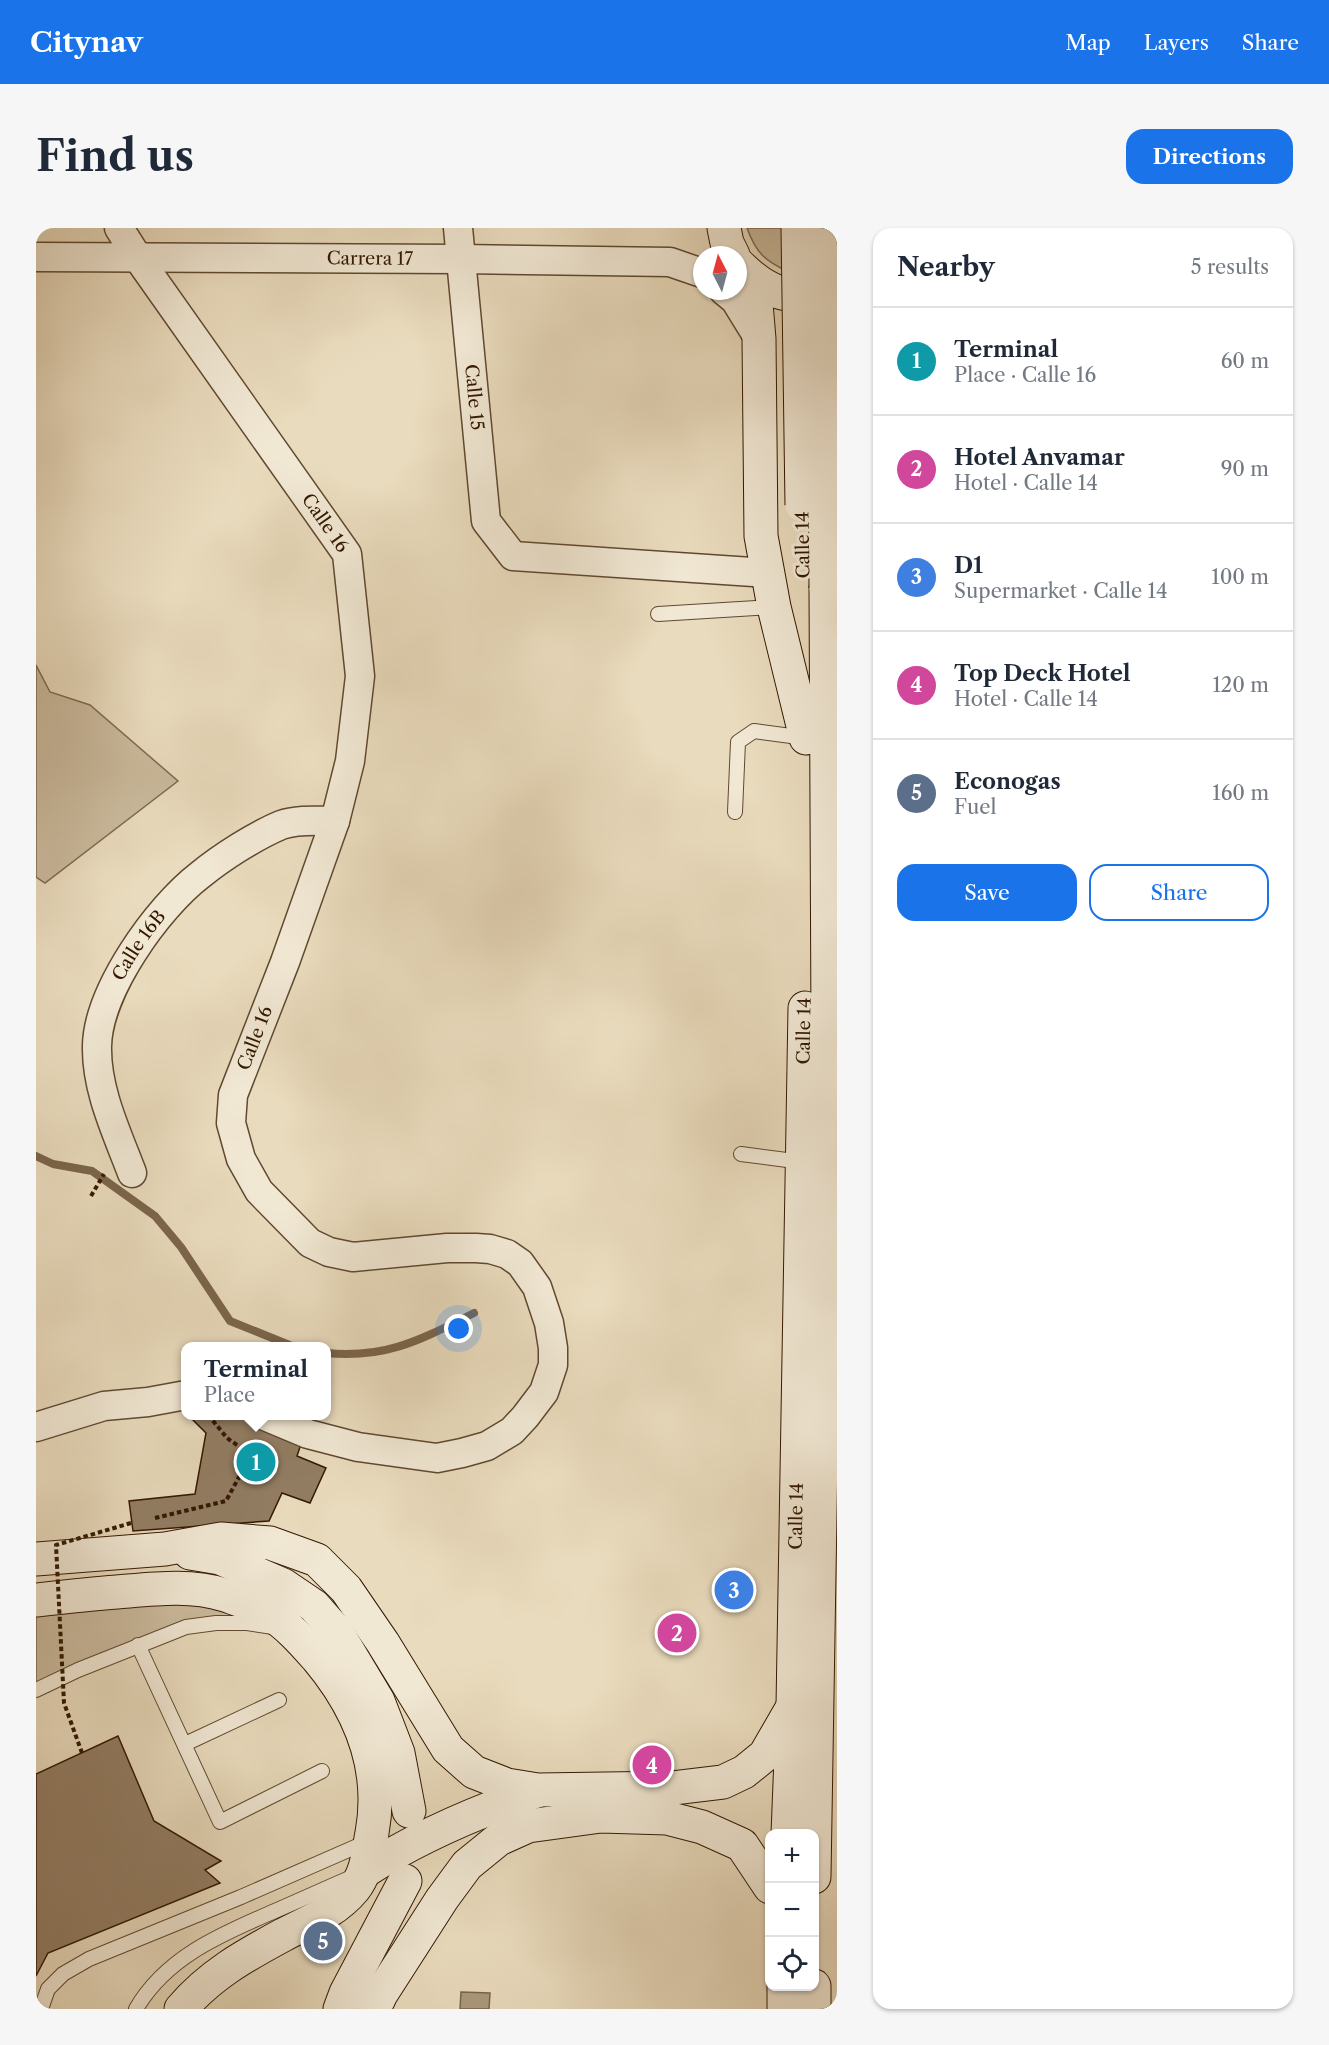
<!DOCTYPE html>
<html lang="en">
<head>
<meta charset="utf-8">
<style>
	:root { --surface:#fff; --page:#f6f6f7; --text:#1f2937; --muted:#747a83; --line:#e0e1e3; --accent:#1a73e8 }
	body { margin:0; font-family:"Libre Caslon Text",serif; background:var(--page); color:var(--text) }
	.controls { position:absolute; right:18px; bottom:18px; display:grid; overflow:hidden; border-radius:12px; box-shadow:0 2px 4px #0004 }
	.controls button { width:54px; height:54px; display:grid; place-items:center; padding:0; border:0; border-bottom:2px solid var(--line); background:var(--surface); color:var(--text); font:30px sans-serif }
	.compass { position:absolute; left:657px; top:18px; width:54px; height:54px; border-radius:50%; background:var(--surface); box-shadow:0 2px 4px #0004; rotate:354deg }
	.you { position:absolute; left:423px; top:1101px; width:21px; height:21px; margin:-15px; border:4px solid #fff; border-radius:50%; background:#1a73e8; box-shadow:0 0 0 9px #1a73e833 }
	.badge { display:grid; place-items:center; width:39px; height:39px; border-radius:50%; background:var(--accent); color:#fff; font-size:20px; font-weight:700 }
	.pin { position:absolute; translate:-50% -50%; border:3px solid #fff; box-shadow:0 2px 6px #0006 }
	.popup { position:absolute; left:145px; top:1114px; width:150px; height:78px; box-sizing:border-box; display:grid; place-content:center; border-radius:12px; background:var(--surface); filter:drop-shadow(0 2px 4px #0005); font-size:20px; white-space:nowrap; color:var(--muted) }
	.popup b { font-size:22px; color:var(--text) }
	.popup::after { content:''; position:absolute; left:50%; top:100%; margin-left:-12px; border:12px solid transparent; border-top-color:var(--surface) }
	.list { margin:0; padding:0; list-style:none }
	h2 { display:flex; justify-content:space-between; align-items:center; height:78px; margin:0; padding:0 24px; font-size:26px }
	h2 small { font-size:20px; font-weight:400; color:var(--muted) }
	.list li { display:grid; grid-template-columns:39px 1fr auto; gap:18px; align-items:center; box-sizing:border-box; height:108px; padding:0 24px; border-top:2px solid var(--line) }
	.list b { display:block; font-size:22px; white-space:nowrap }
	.list p { margin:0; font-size:20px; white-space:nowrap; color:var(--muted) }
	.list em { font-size:20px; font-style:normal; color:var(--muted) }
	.actions { display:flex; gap:12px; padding:18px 24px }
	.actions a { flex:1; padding:14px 0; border:2px solid var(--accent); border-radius:18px; text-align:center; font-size:21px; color:var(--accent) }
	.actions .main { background:var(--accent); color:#fff }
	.icon { flex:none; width:33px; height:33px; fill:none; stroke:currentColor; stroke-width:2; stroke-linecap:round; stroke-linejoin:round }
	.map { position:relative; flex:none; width:801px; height:1781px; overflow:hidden; border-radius:18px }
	header { display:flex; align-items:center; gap:36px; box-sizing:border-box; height:84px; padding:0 30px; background:var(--accent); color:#fff }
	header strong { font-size:28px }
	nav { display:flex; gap:33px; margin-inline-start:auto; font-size:21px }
	.intro { display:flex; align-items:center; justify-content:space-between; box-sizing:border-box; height:144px; padding:0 36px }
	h1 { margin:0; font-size:42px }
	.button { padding:15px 27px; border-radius:18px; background:var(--accent); color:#fff; font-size:21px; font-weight:700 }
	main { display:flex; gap:36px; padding:0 36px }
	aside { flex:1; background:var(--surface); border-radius:18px; box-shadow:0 2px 4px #0004 }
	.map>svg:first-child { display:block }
	.green { fill:#caba9d; stroke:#7e694f; stroke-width:1.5 }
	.water { fill:#ab997d; stroke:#7b654b; stroke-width:1.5 }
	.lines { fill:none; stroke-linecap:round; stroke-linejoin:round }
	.stream { stroke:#7b654b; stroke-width:8 }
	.building { fill:#927d63; stroke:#331801; stroke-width:1.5 }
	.lane-casing { stroke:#604930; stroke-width:16 }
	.street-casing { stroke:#604930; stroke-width:31 }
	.secondary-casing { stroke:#331801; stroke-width:35 }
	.path { stroke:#331801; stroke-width:4; stroke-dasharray:4.5 3; stroke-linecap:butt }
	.lane { stroke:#f1e8d4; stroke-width:14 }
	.street { stroke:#f1e8d4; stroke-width:28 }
	.secondary { stroke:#f1e8d4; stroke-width:33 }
	.secondary-bridge-casing { stroke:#331801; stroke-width:35; stroke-linecap:butt }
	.path-bridge { stroke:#331801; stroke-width:4; stroke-dasharray:4.5 3; stroke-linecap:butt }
	.secondary-bridge { stroke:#f1e8d4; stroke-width:33 }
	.labels { text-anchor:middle; stroke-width:6; stroke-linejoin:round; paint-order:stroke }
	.street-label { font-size:18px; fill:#331801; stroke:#f1e8d4 }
</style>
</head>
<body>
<header>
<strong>Citynav</strong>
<nav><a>Map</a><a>Layers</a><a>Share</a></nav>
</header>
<div class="intro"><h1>Find us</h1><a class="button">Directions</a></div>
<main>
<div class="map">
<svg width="801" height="1781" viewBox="0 0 801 1781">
	<rect width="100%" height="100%" fill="#e9dbbd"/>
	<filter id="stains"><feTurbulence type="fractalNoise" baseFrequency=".00333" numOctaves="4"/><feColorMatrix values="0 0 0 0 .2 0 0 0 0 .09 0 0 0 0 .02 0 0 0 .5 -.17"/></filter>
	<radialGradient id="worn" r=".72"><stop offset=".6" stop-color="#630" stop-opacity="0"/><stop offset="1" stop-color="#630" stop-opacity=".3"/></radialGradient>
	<path class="green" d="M711 0H801L753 44C729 33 720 25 711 0Z
		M0 437 14 464 54 477 142 553 9 655 0 649Z
		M130 1359 235 1398 150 1399 0 1462V1372Z"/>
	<path class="water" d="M425 1764 454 1765 453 1781H424Z"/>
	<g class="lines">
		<path class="stream" d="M0 928 17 936 56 943 119 988 145 1019 194 1093 256 1118
			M290 1125C351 1131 386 1111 438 1085"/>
	</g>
	<path class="building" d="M153 1188H214L266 1213 261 1228 290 1240 274 1275 246 1265 233 1293 97 1303 93 1273 159 1266 170 1205Z
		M82 1508 118 1593 185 1633 169 1642 184 1655 12 1725 0 1748V1546Z"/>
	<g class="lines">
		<g class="lane-casing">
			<path id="lane" d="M622 386 738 379
				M699 584 702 514 718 503 770 510
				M705 926 766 934
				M102 1417 184 1594 286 1543
				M0 1462 42 1442 150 1399 180 1395H211L237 1399
				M149 1516 243 1472
				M5 1781 12 1761 27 1746 53 1731 205 1669 333 1613
				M100 1781C129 1731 181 1708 232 1686 260 1674 288 1661 316 1649"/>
		</g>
		<g class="street-casing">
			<g id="street">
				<path id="s1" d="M83 0 102 30 311 326 324 448 314 533 299 593 249 734 197 867 195 895 205 931 223 963 274 1015 293 1024 317 1029 411 1020H440L454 1021 471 1026 484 1035 501 1059 513 1095 517 1120V1137L508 1164 489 1189 476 1203 451 1218 426 1225 401 1230 322 1219 272 1206 229 1188"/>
				<path id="s2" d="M422 0 450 293 477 328 731 345"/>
				<path id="s3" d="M0 29 424 31 634 34 666 45"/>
				<path d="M688 63 699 72 723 111"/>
				<path id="s4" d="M96 945C81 905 60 862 61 818 62 763 121 680 164 647 186 629 219 608 245 597 262 591 282 593 299 593"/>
				<path d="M0 1199 68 1178 112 1174 150 1167"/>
			</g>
		</g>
		<g class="secondary-casing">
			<g id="secondary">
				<path d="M688 0 691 15 697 27"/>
				<path d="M702 36C730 64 751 73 791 64"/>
				<path d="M718 52 723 111 725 308 738 379 770 510"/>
				<path d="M154 1325 184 1330 247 1357 278 1378 300 1403 342 1473 362 1525 373 1583"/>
				<path d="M0 1331 129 1321 185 1311 234 1315 281 1332 310 1361 347 1415 412 1521 438 1544 471 1557 502 1562 637 1560 687 1554 708 1544 729 1527 755 1482"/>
				<path d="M0 1372C27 1369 54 1366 81 1364 117 1361 154 1356 189 1367 203 1372 219 1377 231 1384 251 1396 266 1413 281 1430 323 1480 348 1539 336 1605 332 1625 331 1645 318 1661 299 1684 272 1694 247 1707 208 1728 174 1747 145 1781"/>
				<path id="s5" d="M752 1606 757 1478 769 780"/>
				<path d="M329 1643C383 1608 440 1584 501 1563"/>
				<path d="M778 1649 792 800 790 360"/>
				<path d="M304 1781 310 1765 369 1653"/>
				<path d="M338 1781 345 1766 406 1671 431 1637 463 1611 492 1598 565 1588 631 1590 666 1599 706 1617 734 1659"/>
				<path d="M748 1781V1758"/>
				<path d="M778 1781V1758"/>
			</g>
		</g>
		<path class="path" d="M55 968 68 946
			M119 1290 190 1273 215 1227 191 1210 173 1188"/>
		<use href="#lane" class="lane"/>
		<use href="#street" class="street"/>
		<use href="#secondary" class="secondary"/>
		<g class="secondary-bridge-casing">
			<path id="secondary-bridge" d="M762 0 766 277
				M788 0 790 360"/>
		</g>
		<path class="path-bridge" d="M46 1525 28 1475 20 1317 95 1295"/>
		<use href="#secondary-bridge" class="secondary-bridge"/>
	</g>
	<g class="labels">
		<g class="street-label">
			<text dy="6" stroke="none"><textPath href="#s3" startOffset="334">Carrera 17</textPath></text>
			<text dy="6" stroke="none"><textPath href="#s2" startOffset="170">Calle 15</textPath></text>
			<text dy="6" stroke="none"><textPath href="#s1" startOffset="360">Calle 16</textPath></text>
			<text transform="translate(767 317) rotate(-91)" y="6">Calle 14</text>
			<text dy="6" stroke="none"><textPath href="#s4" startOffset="243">Calle 16B</textPath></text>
			<text transform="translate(768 803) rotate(-89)" y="6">Calle 14</text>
			<text transform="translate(219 810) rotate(-69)" y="6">Calle 16</text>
			<text dy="6" stroke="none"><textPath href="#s5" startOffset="318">Calle 14</textPath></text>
		</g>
	</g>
	<rect width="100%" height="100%" filter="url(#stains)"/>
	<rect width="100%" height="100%" fill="url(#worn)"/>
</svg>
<div class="controls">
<button>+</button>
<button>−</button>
<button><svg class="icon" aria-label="locate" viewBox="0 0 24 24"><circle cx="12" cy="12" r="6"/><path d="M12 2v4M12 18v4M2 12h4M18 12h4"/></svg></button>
</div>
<svg class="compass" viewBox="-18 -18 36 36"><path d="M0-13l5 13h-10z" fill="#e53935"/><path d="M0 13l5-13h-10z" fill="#747a83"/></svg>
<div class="you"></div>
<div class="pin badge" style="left:220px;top:1234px;background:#0f9aa8">1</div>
<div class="popup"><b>Terminal</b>Place</div>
<div class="pin badge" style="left:641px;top:1405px;background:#d1479c">2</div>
<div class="pin badge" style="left:698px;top:1362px;background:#3f7fe0">3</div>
<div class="pin badge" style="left:616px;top:1537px;background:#d1479c">4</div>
<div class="pin badge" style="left:287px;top:1713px;background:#5c6f8a">5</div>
</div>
<aside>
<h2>Nearby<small>5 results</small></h2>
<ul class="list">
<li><span class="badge" style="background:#0f9aa8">1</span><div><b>Terminal</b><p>Place · Calle 16</p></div><em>60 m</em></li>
<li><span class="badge" style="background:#d1479c">2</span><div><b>Hotel Anvamar</b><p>Hotel · Calle 14</p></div><em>90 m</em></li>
<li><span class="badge" style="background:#3f7fe0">3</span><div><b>D1</b><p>Supermarket · Calle 14</p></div><em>100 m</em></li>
<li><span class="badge" style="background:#d1479c">4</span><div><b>Top Deck Hotel</b><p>Hotel · Calle 14</p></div><em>120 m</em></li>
<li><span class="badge" style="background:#5c6f8a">5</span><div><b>Econogas</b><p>Fuel</p></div><em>160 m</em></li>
</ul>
<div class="actions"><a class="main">Save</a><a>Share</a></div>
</aside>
</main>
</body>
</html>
